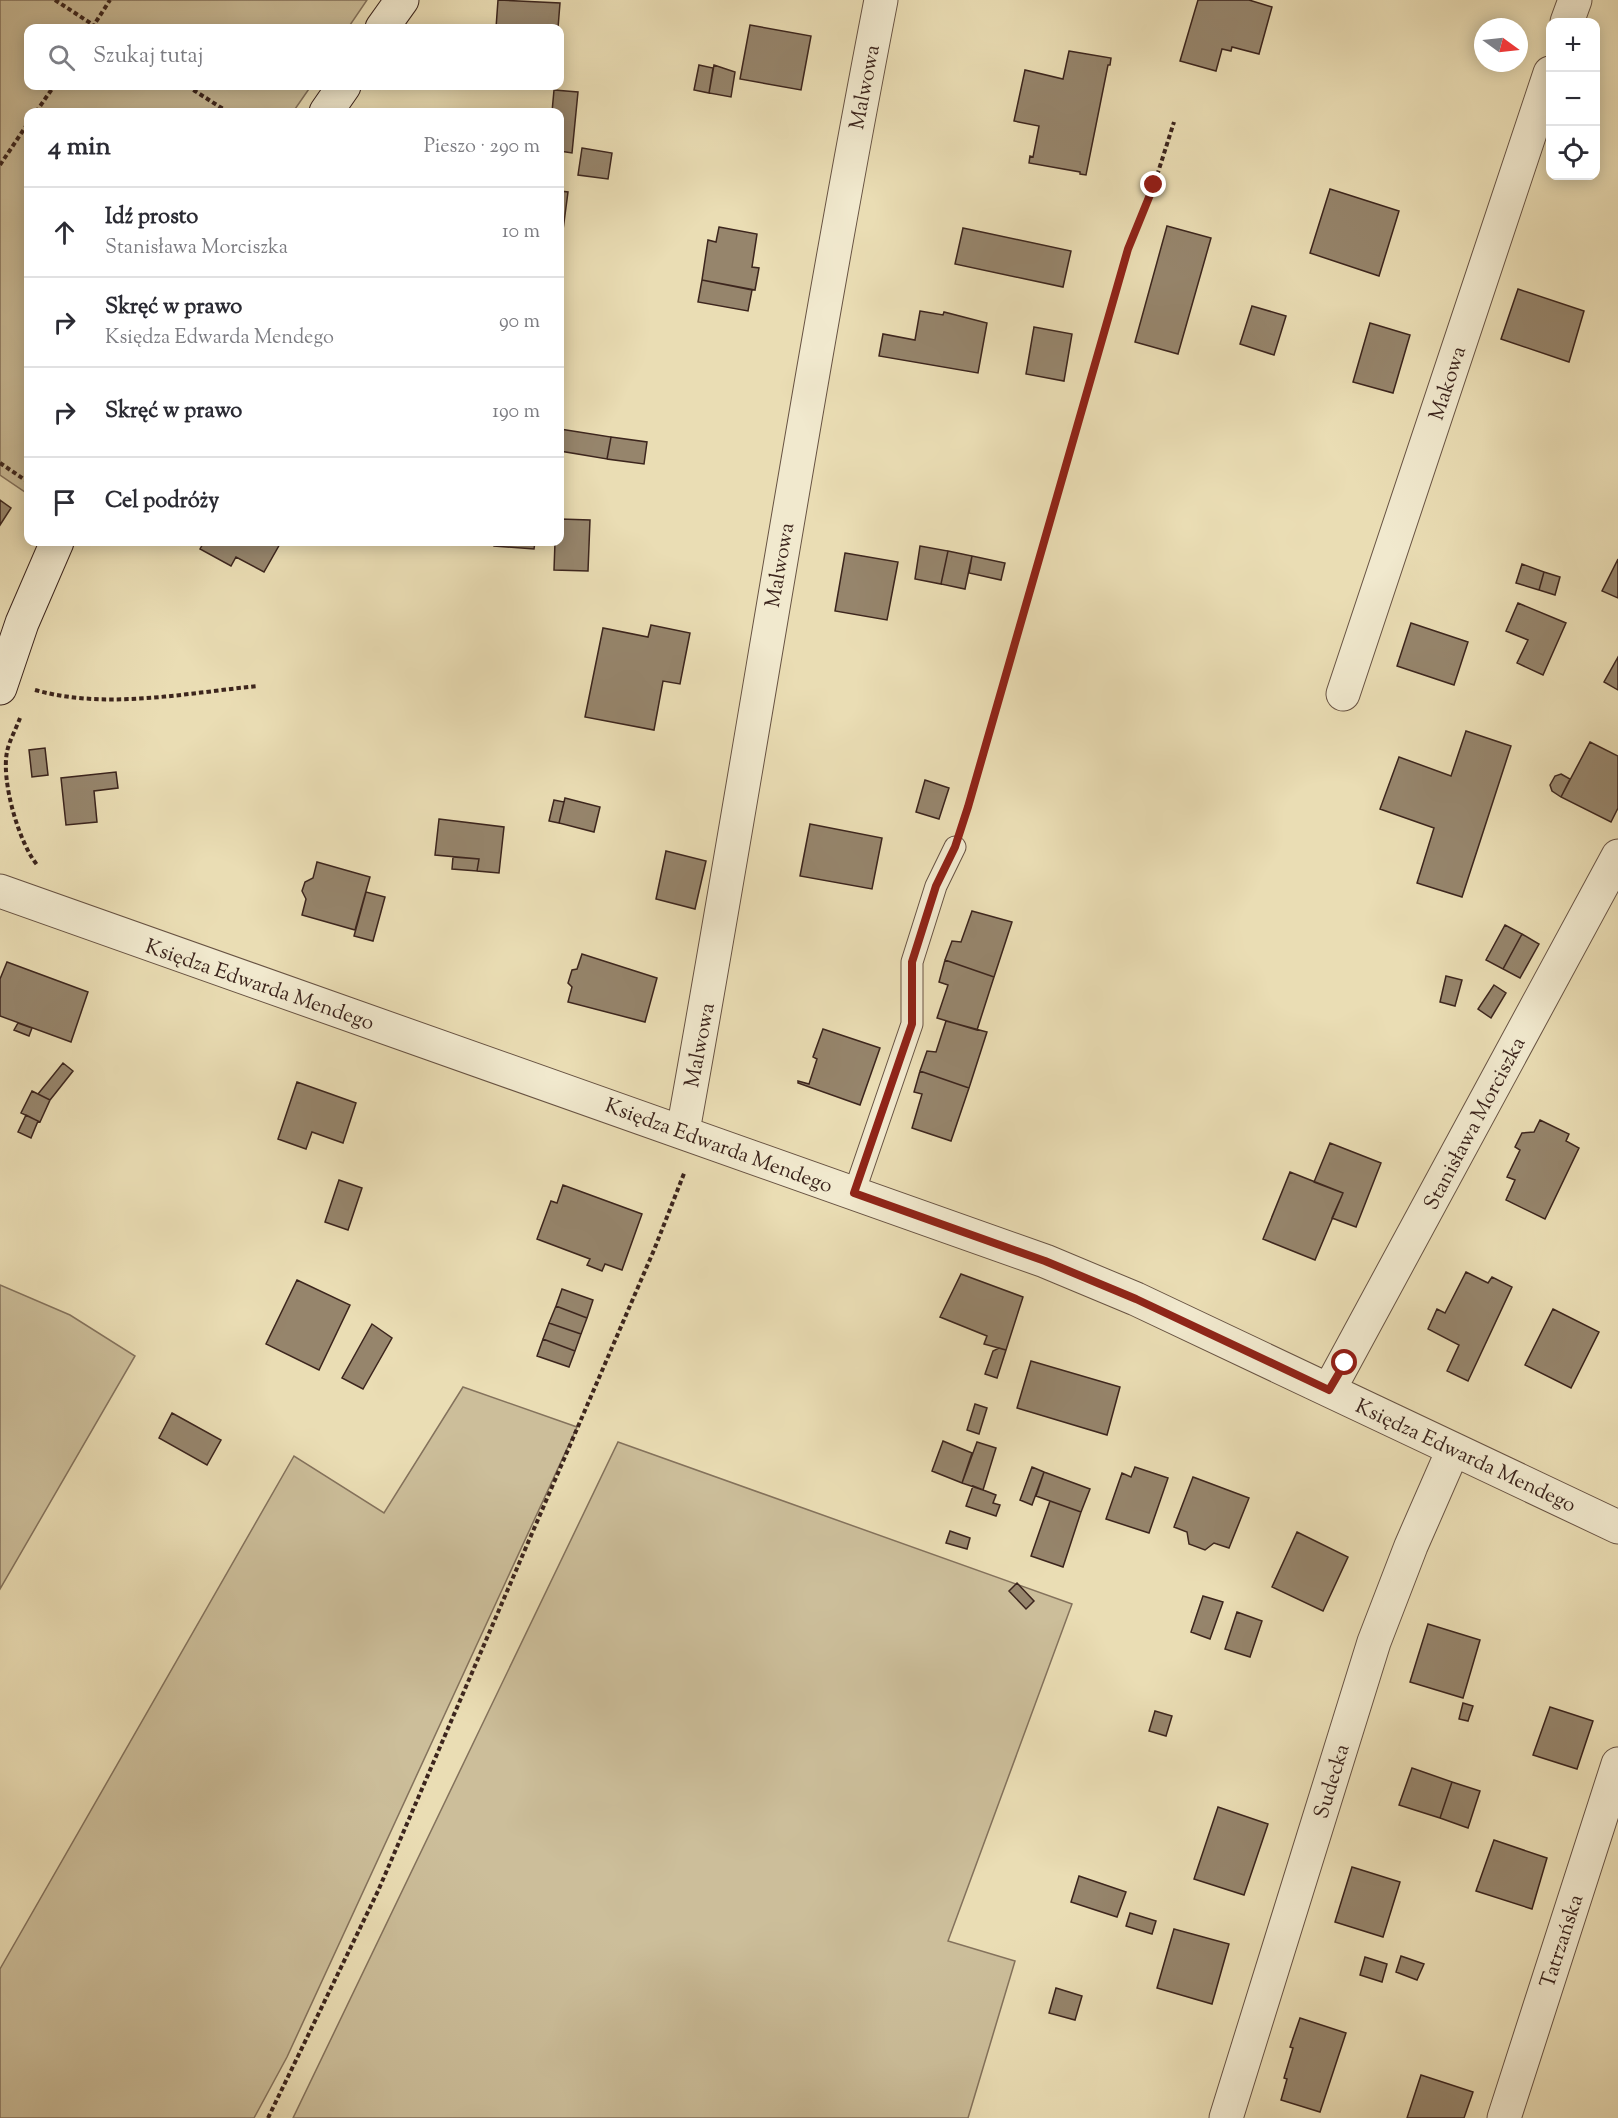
<!DOCTYPE html>
<html lang="pl">
<head>
<meta charset="utf-8">
<style>
	:root { --surface:#fff; --page:#f7f7f7; --text:#2b2b33; --muted:#7c7c81; --line:#e1e1e2 }
	body { margin:0; font-family:"Sorts Mill Goudy",serif; background:var(--page); color:var(--text) }
	.controls { position:absolute; right:18px; top:18px; display:grid; overflow:hidden; border-radius:12px; box-shadow:0 3px 15px #0003 }
	.controls button { width:54px; height:54px; display:grid; place-items:center; padding:0; border:0; border-bottom:2px solid var(--line); background:var(--surface); color:var(--text); font:30px sans-serif }
	.compass { position:absolute; left:1474px; top:18px; width:54px; height:54px; border-radius:50%; background:var(--surface); box-shadow:0 3px 15px #0003; rotate:105deg }
	.stop { position:absolute; width:18px; height:18px; margin:-14px; border:4px solid #8f2418; border-radius:50%; background:#fff }
	.stop.end { background:#8f2418; border-color:#fff; box-shadow:0 2px 6px #0008 }
	.list { margin:0; padding:0; list-style:none }
	h2 { display:flex; justify-content:space-between; align-items:center; height:78px; margin:0; padding:0 24px; font-size:26px }
	h2 small { font-size:20px; font-weight:400; color:var(--muted) }
	.list li { display:grid; grid-template-columns:39px 1fr auto; gap:18px; align-items:center; box-sizing:border-box; height:90px; padding:0 24px; border-top:2px solid var(--line) }
	.list b { display:block; font-size:22px; white-space:nowrap }
	.list p { margin:0; font-size:20px; white-space:nowrap; color:var(--muted) }
	.list em { font-size:20px; font-style:normal; color:var(--muted) }
	.icon { flex:none; width:33px; height:33px; fill:none; stroke:currentColor; stroke-width:2; stroke-linecap:round; stroke-linejoin:round }
	.map { position:relative; flex:none; width:1618px; height:2118px; overflow:hidden }
	.search { position:absolute; background:var(--surface); box-shadow:0 3px 15px #0003; left:24px; top:24px; width:540px; height:66px; display:flex; align-items:center; gap:15px; box-sizing:border-box; padding:0 21px; border-radius:12px; color:var(--muted); font-size:22px }
	.panel { position:absolute; background:var(--surface); box-shadow:0 3px 15px #0003; left:24px; top:108px; width:540px; height:438px; border-radius:12px }
	.map>svg:first-child { display:block }
	.green { fill:#ccbe9a; stroke:#84725c; stroke-width:1.5 }
	.building { fill:#96856c; stroke:#3c251d; stroke-width:1.5 }
	.lines { fill:none; stroke-linecap:round; stroke-linejoin:round }
	.lane-casing { stroke:#685343; stroke-width:23 }
	.street-casing { stroke:#685343; stroke-width:35 }
	.secondary-casing { stroke:#3c251d; stroke-width:35 }
	.path { stroke:#3c251d; stroke-width:4; stroke-dasharray:4.5 3; stroke-linecap:butt }
	.lane { stroke:#f1e9ce; stroke-width:21 }
	.street { stroke:#f1e9ce; stroke-width:33 }
	.secondary { stroke:#f1e9ce; stroke-width:33 }
	.route { stroke:#8f2418; stroke-width:8 }
	.labels { text-anchor:middle; stroke-width:4.5; stroke-linejoin:round; paint-order:stroke }
	.street-label { font-size:21px; fill:#3c251d; stroke:#f1e9ce }
</style>
</head>
<body>
<div class="map">
<svg width="1618" height="2118" viewBox="0 0 1618 2118">
	<rect width="100%" height="100%" fill="#eaddb4"/>
	<filter id="stains"><feTurbulence type="fractalNoise" baseFrequency=".00333" numOctaves="4"/><feColorMatrix values="0 0 0 0 .2 0 0 0 0 .09 0 0 0 0 .02 0 0 0 .5 -.17"/></filter>
	<radialGradient id="worn" r=".72"><stop offset=".6" stop-color="#630" stop-opacity="0"/><stop offset="1" stop-color="#630" stop-opacity=".3"/></radialGradient>
	<path class="green" d="M0 0H367L348 28H28V86H311L293 112H28V494L0 475Z
		M0 1285 70 1315 135 1356 0 1589Z
		M463 1387 577 1427 287 2057 254 2118H0V1969L294 1456 384 1513Z
		M618 1442 1072 1604 948 1941 1015 1961 968 2118H293Z"/>
	<path class="building" d="M498 0 560 3 558 28H496Z
		M1198 0H1249L1272 7 1259 54 1232 47 1231 51 1222 49 1216 71 1180 61Z
		M750 25 811 36 801 90 740 79Z
		M1069 51 1111 58 1110 65H1108L1086 175 1080 174V172L1029 163 1030 156 1033 157 1039 126 1014 121 1025 70 1063 79Z
		M699 65 713 68 709 93 694 90Z
		M714 65 735 72 731 97 709 93Z
		M554 90 578 92 572 153 560 151V112H552Z
		M582 148 612 153 608 179 578 175Z
		M1330 189 1399 211 1379 276 1310 253Z
		M560 191 568 192 560 253Z
		M1167 226 1211 238 1178 354 1135 342Z
		M719 227 757 234 752 267 759 268 755 290 702 280 708 240 716 242Z
		M963 228 1071 251 1063 287 955 264Z
		M702 280 752 290 748 311 698 302Z
		M1518 289 1584 311 1569 362 1501 339Z
		M1252 306 1286 316 1274 355 1240 344Z
		M920 311 943 315 944 312 987 323 978 373 879 356 883 334 915 340Z
		M1370 323 1410 335 1393 393 1353 382Z
		M1034 327 1072 334 1064 381 1026 374Z
		M560 429 611 437 607 459 560 451Z
		M611 437 647 442 644 464 607 459Z
		M0 500 11 508 0 525Z
		M560 519 590 520 588 571 554 570 555 542H560Z
		M204 542H281L264 572 236 557 231 566 200 549Z
		M494 542H535L534 549 494 546Z
		M920 546 948 551 941 584 915 579Z
		M948 551 972 556 965 589 941 584Z
		M845 553 898 562 887 620 835 611Z
		M972 556 1005 563 1001 580 969 573Z
		M1618 559V598L1602 591Z
		M1522 564 1544 572 1539 590 1516 583Z
		M1544 572 1560 577 1555 595 1539 590Z
		M1518 603 1566 623 1543 675 1517 663 1528 640 1506 631Z
		M1411 623 1468 642 1454 685 1397 666Z
		M651 625 690 633 680 684 663 681 654 730 585 717 603 628 648 637Z
		M1618 657V690L1604 682Z
		M1466 731 1511 746 1462 897 1417 883 1434 828 1380 809 1399 757 1451 776Z
		M1590 742 1618 756V808L1611 822 1561 797Z
		M45 748 48 775 32 777 29 750Z
		M116 772 118 788 94 791 97 822 66 825 61 778Z
		M1561 774 1570 779 1561 797 1552 791 1550 785 1555 776Z
		M925 780 949 788 939 819 916 812Z
		M565 798 600 807 594 832 559 823Z
		M554 800 564 802 559 823 549 821Z
		M439 819 504 827 499 873 477 871 479 859 435 855Z
		M810 824 882 838 872 889 800 876Z
		M666 851 706 861 695 909 656 899Z
		M453 857 479 859 477 871 452 869Z
		M317 862 370 877 355 930 302 915 306 899 302 891 305 882 313 878Z
		M366 892 385 897 373 941 354 936Z
		M972 911 1012 922 994 977 945 960 952 941 961 942Z
		M1505 925 1522 934 1503 969 1486 960Z
		M1522 934 1539 944 1520 978 1503 969Z
		M582 954 657 978 645 1022 568 1002 572 987 568 983 572 970 577 969Z
		M945 960 994 977 977 1030 937 1018 948 985 939 982Z
		M7 962 88 992 71 1042 0 1016V979Z
		M1446 976 1462 980 1455 1006 1440 1002Z
		M1494 985 1506 993 1491 1018 1478 1009Z
		M946 1021 987 1032 969 1088 920 1071 927 1051 936 1052Z
		M18 1023 32 1028 29 1036 14 1030Z
		M823 1029 880 1048 860 1105 798 1083V1081L809 1084 817 1059 813 1057Z
		M63 1063 73 1071 50 1100 38 1094Z
		M920 1071 969 1088 951 1141 912 1128 922 1094 914 1092Z
		M297 1082 356 1103 343 1143 312 1132 306 1149 278 1139Z
		M32 1091 50 1100 40 1122 21 1113Z
		M26 1115 38 1121 31 1138 18 1132Z
		M1540 1120 1569 1134 1566 1141 1579 1148 1545 1219 1506 1200 1515 1180 1507 1177 1520 1150 1515 1147 1522 1133 1534 1132Z
		M1330 1143 1381 1163 1356 1227 1332 1218 1343 1193 1314 1182Z
		M1290 1172 1343 1193 1315 1260 1263 1239Z
		M339 1180 362 1188 348 1230 325 1222Z
		M563 1185 642 1214 622 1270 605 1264 602 1271 587 1265 590 1259 537 1239 551 1201 557 1203Z
		M1466 1272 1488 1283 1492 1277 1512 1287 1468 1381 1447 1371 1459 1345 1428 1329 1437 1309 1445 1313Z
		M961 1274 1023 1297 1006 1350 984 1344 987 1336 940 1317Z
		M297 1280 350 1305 319 1370 266 1344Z
		M562 1289 593 1300 587 1318 556 1306Z
		M556 1306 587 1318 581 1334 549 1323Z
		M1553 1309 1599 1332 1571 1388 1525 1365Z
		M549 1323 581 1334 575 1351 543 1339Z
		M372 1324 392 1338 363 1389 342 1378Z
		M543 1339 575 1351 569 1367 537 1356Z
		M999 1348 1006 1350 997 1378 985 1374 993 1351Z
		M1031 1361 1120 1387 1107 1435 1017 1408Z
		M975 1404 987 1408 979 1434 967 1430Z
		M172 1413 221 1440 207 1465 159 1438Z
		M943 1441 972 1453 962 1483 932 1471Z
		M977 1442 996 1448 983 1490 962 1483Z
		M1032 1467 1044 1472 1032 1505 1020 1500Z
		M1135 1467 1168 1478 1149 1533 1106 1519 1122 1473 1131 1477Z
		M1044 1472 1090 1489 1081 1512 1036 1496Z
		M1193 1477 1249 1498 1229 1548 1214 1543 1205 1550 1189 1544 1187 1532 1174 1527Z
		M973 1486 996 1495 993 1503 1000 1505 996 1516 966 1506Z
		M1050 1501 1081 1512 1063 1567 1031 1556Z
		M950 1531 970 1538 967 1549 946 1543Z
		M1297 1532 1348 1557 1323 1611 1272 1587Z
		M1017 1583 1034 1601 1026 1609 1009 1591Z
		M1203 1596 1223 1602 1210 1639 1191 1632Z
		M1237 1612 1262 1621 1250 1657 1225 1649Z
		M1428 1624 1480 1640 1463 1698 1410 1682Z
		M1463 1703 1473 1706 1468 1721 1459 1719Z
		M1550 1707 1593 1721 1577 1769 1533 1755Z
		M1155 1711 1172 1716 1166 1736 1149 1731Z
		M1412 1768 1452 1782 1440 1818 1399 1805Z
		M1452 1782 1480 1791 1468 1828 1440 1818Z
		M1218 1807 1268 1824 1244 1895 1194 1879Z
		M1494 1840 1547 1858 1532 1909 1476 1891Z
		M1352 1867 1400 1882 1383 1937 1335 1922Z
		M1079 1876 1126 1892 1117 1917 1071 1902Z
		M1130 1913 1156 1921 1152 1934 1126 1926Z
		M1174 1929 1229 1944 1212 2004 1157 1988Z
		M1401 1956 1424 1964 1417 1980 1396 1972Z
		M1365 1957 1387 1964 1382 1982 1360 1975Z
		M1056 1988 1082 1996 1075 2020 1049 2013Z
		M1300 2018 1346 2033 1320 2112 1281 2100 1287 2079 1284 2078 1293 2048 1290 2047Z
		M1421 2075 1473 2092 1464 2118H1407Z"/>
	<g class="lines">
		<g class="lane-casing">
			<path id="lane" d="M854 1193 912 1024V962L936 886 955 847"/>
		</g>
		<g class="street-casing">
			<path id="street" d="M1567 22 1575 0
				M1343 694 1550 73
				M0 891 1045 1261 1136 1299 1618 1527
				M683 1131C751 755 808 376 881 0
				M1329 1390 1618 856
				M1226 2118 1374 1642 1411 1546 1453 1450
				M1504 2118 1618 1764"/>
		</g>
		<g class="secondary-casing">
			<path id="secondary" d="M382 28 402 0
				M326 112 344 86
				M0 688 22 623 57 542"/>
		</g>
		<path class="path" d="M55 0 98 28
			M92 28 110 0
			M187 86 228 112
			M36 112 54 86
			M0 165 28 123
			M0 463 28 482
			M35 690C106 710 186 693 258 686
			M20 718C16 729 9 741 7 752 1 781 19 844 38 866
			M963 821 1128 249 1154 185 1174 122
			M268 2118 378 1891 654 1250 685 1171"/>
		<use href="#lane" class="lane"/>
		<use href="#street" class="street"/>
		<use href="#secondary" class="secondary"/>
	</g>
	<g class="lines">
		<path class="route" d="M1154 185 1128 249 968 807 955 847 936 886 912 962V1024L854 1193 1045 1261 1136 1299 1329 1390 1345 1363"/>
	</g>
	<g class="labels">
		<g class="street-label">
			<text transform="translate(864 87) rotate(-79)" y="7">Malwowa</text>
			<text transform="translate(1447 383) rotate(-72)" y="7">Makowa</text>
			<text transform="translate(779 565) rotate(-80)" y="7">Malwowa</text>
			<text transform="translate(260 984) rotate(19)" y="7">Księdza Edwarda Mendego</text>
			<text transform="translate(699 1045) rotate(-79)" y="7">Malwowa</text>
			<text transform="translate(1474 1123) rotate(-62)" y="7">Stanisława Morciszka</text>
			<text transform="translate(719 1145) rotate(20)" y="7">Księdza Edwarda Mendego</text>
			<text transform="translate(1466 1455) rotate(25)" y="7">Księdza Edwarda Mendego</text>
			<text transform="translate(1331 1781) rotate(-73)" y="7">Sudecka</text>
			<text transform="translate(1561 1941) rotate(-72)" y="7">Tatrzańska</text>
		</g>
	</g>
	<rect width="100%" height="100%" filter="url(#stains)"/>
	<rect width="100%" height="100%" fill="url(#worn)"/>
</svg>
<div class="controls">
<button>+</button>
<button>−</button>
<button><svg class="icon" aria-label="locate" viewBox="0 0 24 24"><circle cx="12" cy="12" r="6"/><path d="M12 2v4M12 18v4M2 12h4M18 12h4"/></svg></button>
</div>
<svg class="compass" viewBox="-18 -18 36 36"><path d="M0-13l5 13h-10z" fill="#e53935"/><path d="M0 13l5-13h-10z" fill="#7c7c81"/></svg>
<div class="stop" style="left:1345px;top:1363px"></div>
<div class="stop end" style="left:1154px;top:185px"></div>
<div class="search"><svg class="icon" aria-label="search" viewBox="0 0 24 24"><circle cx="10" cy="10" r="6"/><path d="M15 15l6 6"/></svg>Szukaj tutaj</div>
<section class="panel">
<h2>4 min<small>Pieszo · 290 m</small></h2>
<ul class="list">
<li><svg class="icon" aria-label="ahead" viewBox="0 0 24 24"><path d="M12 20V5M6 11l6-6 6 6"/></svg><div><b>Idź prosto</b><p>Stanisława Morciszka</p></div><em>10 m</em></li>
<li><svg class="icon" aria-label="right" viewBox="0 0 24 24"><path d="M7 20v-9h11M14 6l5 5-5 5"/></svg><div><b>Skręć w prawo</b><p>Księdza Edwarda Mendego</p></div><em>90 m</em></li>
<li><svg class="icon" aria-label="right" viewBox="0 0 24 24"><path d="M7 20v-9h11M14 6l5 5-5 5"/></svg><div><b>Skręć w prawo</b></div><em>190 m</em></li>
<li><svg class="icon" aria-label="arrive" viewBox="0 0 24 24"><path d="M6 21V4h12l-3 4 3 4H6"/></svg><div><b>Cel podróży</b></div></li>
</ul>
</section>
</div>
</body>
</html>
